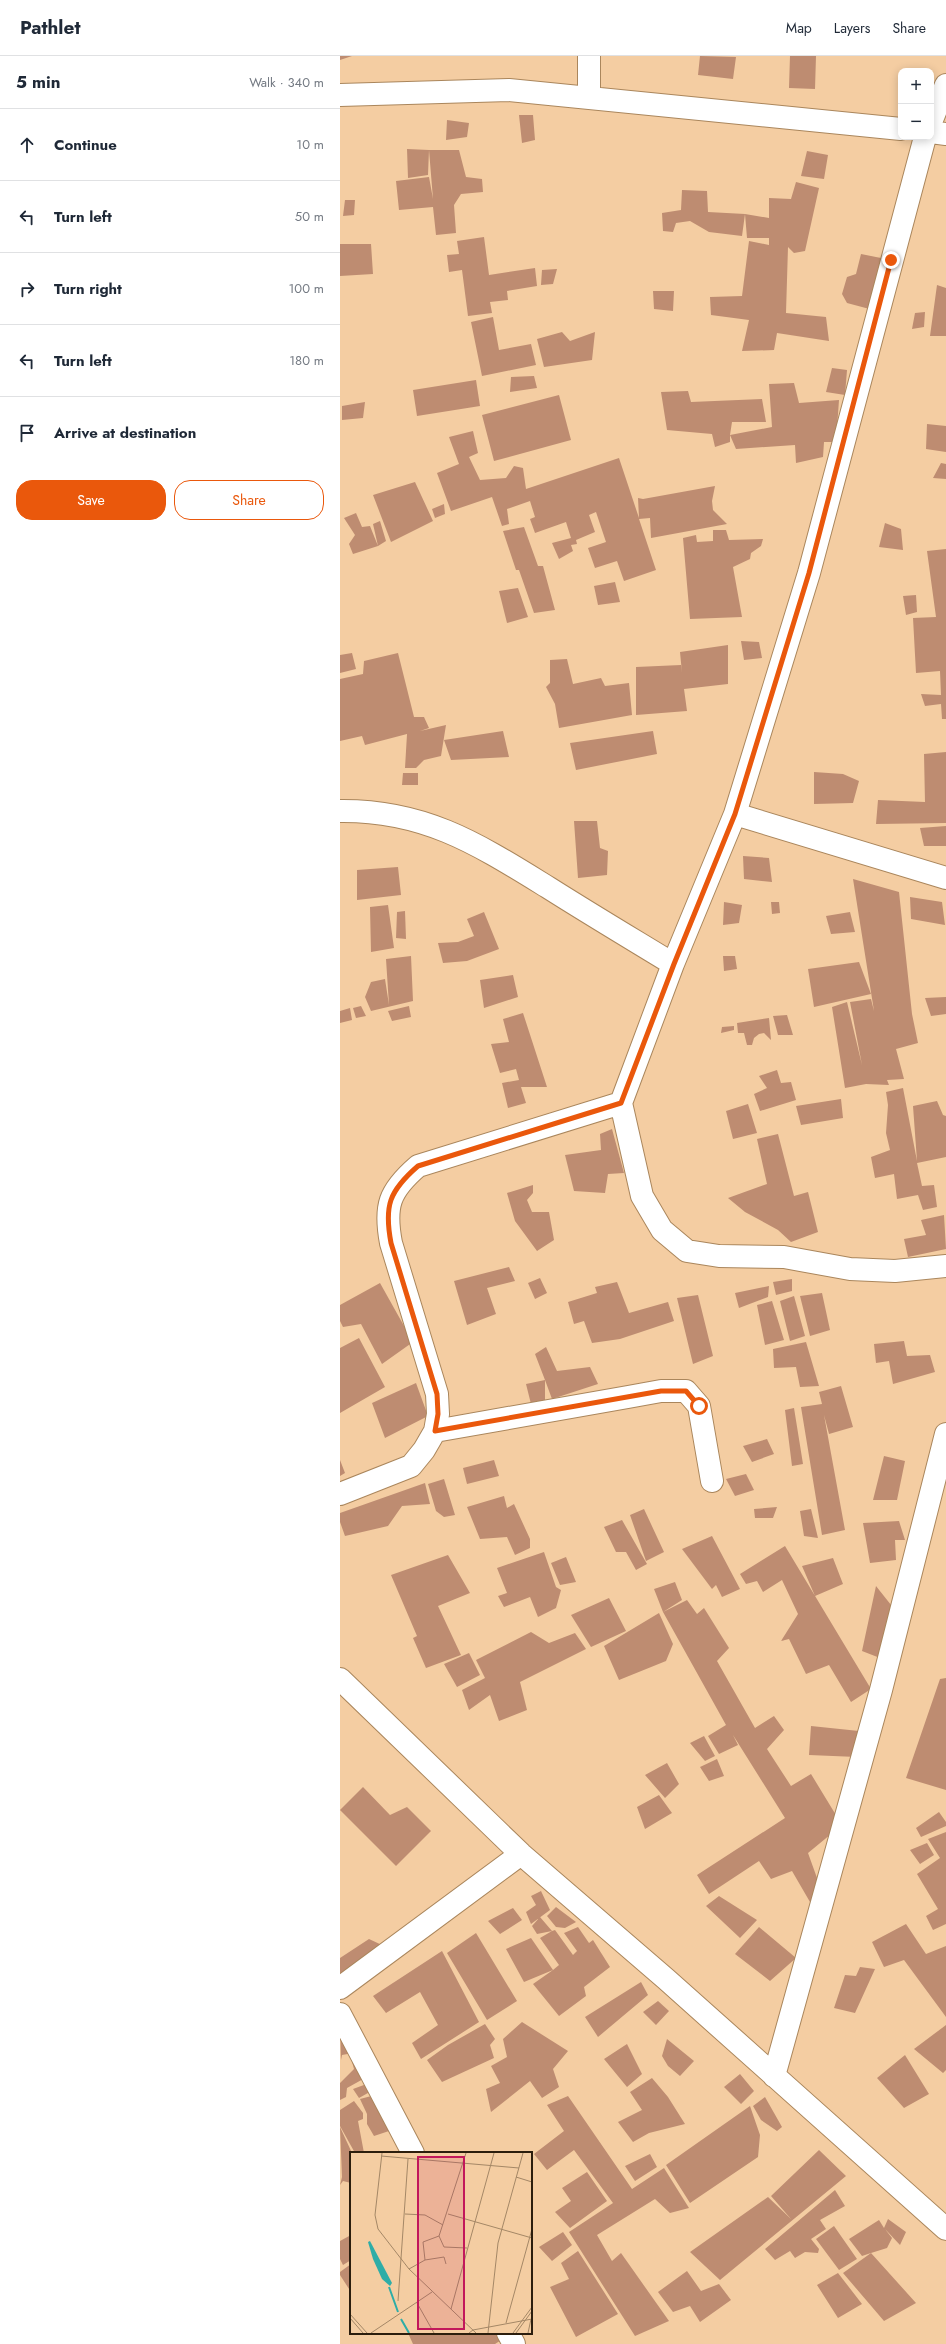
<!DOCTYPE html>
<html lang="en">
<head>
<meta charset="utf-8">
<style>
	:root { --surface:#fff; --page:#f2f2f3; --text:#1f2937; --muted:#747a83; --line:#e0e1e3; --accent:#ea580c }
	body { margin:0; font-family:Jost,sans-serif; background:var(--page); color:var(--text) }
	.controls { position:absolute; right:12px; top:12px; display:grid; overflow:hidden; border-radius:8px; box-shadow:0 2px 10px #0003 }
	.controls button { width:36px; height:36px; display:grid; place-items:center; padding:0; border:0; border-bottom:1px solid var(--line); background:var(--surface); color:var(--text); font:20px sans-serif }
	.stop { position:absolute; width:12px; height:12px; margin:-9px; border:3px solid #ea580c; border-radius:50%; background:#fff }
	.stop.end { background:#ea580c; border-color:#fff; box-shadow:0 1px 4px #0008 }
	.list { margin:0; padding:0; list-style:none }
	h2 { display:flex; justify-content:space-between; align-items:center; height:52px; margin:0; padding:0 16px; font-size:17px }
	h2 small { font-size:13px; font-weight:400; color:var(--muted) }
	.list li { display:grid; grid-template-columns:26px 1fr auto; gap:12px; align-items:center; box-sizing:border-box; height:72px; padding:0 16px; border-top:1px solid var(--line) }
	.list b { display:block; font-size:15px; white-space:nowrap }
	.list em { font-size:13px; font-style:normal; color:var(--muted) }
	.actions { display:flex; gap:8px; padding:12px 16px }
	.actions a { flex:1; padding:9px 0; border:1px solid var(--accent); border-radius:16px; text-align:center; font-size:14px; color:var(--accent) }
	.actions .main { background:var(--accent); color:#fff }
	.icon { flex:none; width:22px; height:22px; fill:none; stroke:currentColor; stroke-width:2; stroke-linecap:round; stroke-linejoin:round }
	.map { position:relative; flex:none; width:606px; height:2288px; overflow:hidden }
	header { display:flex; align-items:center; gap:24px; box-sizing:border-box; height:56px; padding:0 20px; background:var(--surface); border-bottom:1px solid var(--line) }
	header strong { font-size:19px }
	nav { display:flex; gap:22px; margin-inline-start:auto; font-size:14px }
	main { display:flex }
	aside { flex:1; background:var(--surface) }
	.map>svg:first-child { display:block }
	.building { fill:#be8c71 }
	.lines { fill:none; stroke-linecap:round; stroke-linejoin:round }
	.street-casing { stroke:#aa865c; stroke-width:24 }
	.street { stroke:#fff; stroke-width:22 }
	.route { stroke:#ea580c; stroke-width:5 }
	.inset-river { fill:none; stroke:#2eada7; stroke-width:2 }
	.inset-road { fill:none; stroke:#a48766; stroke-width:1 }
	.view { fill:#c2185b; fill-opacity:0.15; stroke:#c2185b; stroke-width:2 }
	.inset-edge { fill:none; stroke:#2c1e0d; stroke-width:2 }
</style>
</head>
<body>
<header>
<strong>Pathlet</strong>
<nav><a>Map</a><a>Layers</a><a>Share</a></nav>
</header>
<main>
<aside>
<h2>5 min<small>Walk · 340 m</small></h2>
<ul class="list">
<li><svg class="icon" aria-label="ahead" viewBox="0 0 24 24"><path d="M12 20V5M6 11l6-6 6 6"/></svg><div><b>Continue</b></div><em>10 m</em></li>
<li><svg class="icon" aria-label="left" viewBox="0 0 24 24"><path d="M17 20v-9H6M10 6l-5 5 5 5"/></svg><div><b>Turn left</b></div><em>50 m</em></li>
<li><svg class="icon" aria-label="right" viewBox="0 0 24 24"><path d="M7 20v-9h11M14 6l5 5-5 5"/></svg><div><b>Turn right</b></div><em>100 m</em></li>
<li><svg class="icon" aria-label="left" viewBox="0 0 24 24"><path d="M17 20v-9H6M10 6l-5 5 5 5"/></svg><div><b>Turn left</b></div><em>180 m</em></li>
<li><svg class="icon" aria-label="arrive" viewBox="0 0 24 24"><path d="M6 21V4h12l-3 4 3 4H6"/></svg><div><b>Arrive at destination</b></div></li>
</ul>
<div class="actions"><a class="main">Save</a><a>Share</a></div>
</aside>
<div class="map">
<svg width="606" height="2288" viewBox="0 0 606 2288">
	<rect width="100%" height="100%" fill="#f4cda2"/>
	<path class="building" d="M0 0H12L0 4Z
		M360 0 396 1 393 23 358 19Z
		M450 0H476L475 33 449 32Z
		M179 59H193L195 84 182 87Z
		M107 64 129 67 127 81 106 84Z
		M67 93 89 94 88 119 68 122Z
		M89 94H119L126 121 142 123 143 136 121 138 114 149 116 177 96 179 93 151 59 154 56 125 89 121 93 143Z
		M467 95 488 99 484 123 461 120Z
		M456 126 479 132 465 195 454 197 448 191 446 257 486 261 489 285 437 277 434 294 402 295 409 264 371 259 370 241 402 240 409 185 429 189V182H407L405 158 429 162V142L451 143Z
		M342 134 367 135 368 156 405 158 402 180 369 176 350 165 336 167 333 176 323 175 322 157 341 154Z
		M5 144H15L14 159 3 160Z
		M144 181 149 219 195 212 197 230 167 235 168 244 150 246 152 257 128 260 122 214 109 216 107 199 119 198 117 185Z
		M0 188H31L33 218 0 220Z
		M521 198 551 204 537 255 507 247 502 238 507 221 516 218Z
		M217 213 213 228 201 229 202 214Z
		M597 229 606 232V280H590Z
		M313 235H334L333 255 314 253Z
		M585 256 584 271 572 273 575 257Z
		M153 261 159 294 191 288 196 309 142 320 131 266Z
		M222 276 230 285 255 276 252 304 204 311 197 283Z
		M492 312 507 314 505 339 486 336Z
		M194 320 197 332 170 336 171 321Z
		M136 324 140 350 77 360 73 334Z
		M454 327 459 347 499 344 496 386H484L483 401 456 407 455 389 396 393 390 379V386L375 391 372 378 327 374 321 336 348 335 351 346 422 343 426 366H392L390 379 432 371 429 328Z
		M219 339 231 384 154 405 142 359Z
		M25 346 23 362 2 364V350Z
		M587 368 606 370V396L586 393Z
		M133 375 138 397 129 401 140 424 166 422 174 410 183 412 186 433 279 402 299 462 298 442 303 443 375 430 372 445 373 454 387 468 311 482 310 462 299 463 316 514 284 525 277 505 255 512 248 492 266 486 256 456 249 459 255 476 236 484 237 488 231 489 233 495 219 503 212 487 231 482 226 466 195 477 190 463 195 461 190 445 167 453 169 468 162 470 152 441 111 455 97 417 119 408 109 381Z
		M601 407 606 408V423L593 422Z
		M75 426 93 465 51 486 33 439Z
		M104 448 105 458 95 462 92 453Z
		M16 457 22 471 30 470 38 490 33 468 40 465 46 485 38 490 13 498 9 488 15 479 4 462Z
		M545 467 561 473 563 494 539 491Z
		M184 471 198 510H203L215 554 194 557 179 514H176L163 475Z
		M373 474H386L389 484 423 483 421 490 411 497 410 503 393 511 402 561 350 563 343 482 356 479 357 486 373 485Z
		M606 493V663H602L601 648 585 650 581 638 601 639 600 615 576 617 573 562 596 561 587 495Z
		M275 526 280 546 258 549 254 530Z
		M178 532 188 561 167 567 159 535Z
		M576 539 577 556 566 559 563 540Z
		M401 585 419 586 422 602 404 604Z
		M388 589V628L344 633 347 655 296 659V611L341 609 342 617 340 596Z
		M12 597 16 613 0 617V599Z
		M58 597 74 661H84L89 672 80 675 106 669 101 700 84 704 76 712H65L67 678 25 689 22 680 0 685V623L23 618 24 605Z
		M227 603 233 628 261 622 265 630 289 627 292 659 219 672 215 648 206 631 210 627V604Z
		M163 675 169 701 111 704 104 684Z
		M313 675 317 698 236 714 230 687Z
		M606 696V767L536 768 538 744 585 746 584 698Z
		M474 716 503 718 519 725 513 747 474 748Z
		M63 717H78V729H62Z
		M234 765H257L260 792 268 795 267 819 238 822Z
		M606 770V790H584L580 772Z
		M403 800 429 802 432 826 404 823Z
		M58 811 61 839 17 844V814Z
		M513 823 559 836 572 958 578 987 556 993 564 1023 547 1024 549 1029 526 1028 505 1032 492 951 507 946 522 1009 510 946 531 943 534 955Z
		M570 841 602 846 605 869 571 863Z
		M384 846 402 849 399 867 383 869Z
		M431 846H439L440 857 432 858Z
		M48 849 54 892 31 896 30 851Z
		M65 855 66 883 56 882 57 856Z
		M144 856 159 893 127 905 103 907 98 887 118 886 134 880 127 863Z
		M510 856 515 876 491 878 486 860Z
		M71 900 73 945 31 955 25 941 31 926 45 923 49 949 46 903Z
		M383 900H395L397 913 384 915Z
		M519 906 531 938 474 951 468 913Z
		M173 919 178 941 144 952 140 924Z
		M606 941V958L591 960 585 942Z
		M21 950 26 960 16 962 13 952Z
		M69 950 71 961 52 965 48 955Z
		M10 952 12 964 0 967V955Z
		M183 957 207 1031H181L186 1047 168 1052 162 1027 179 1024 176 1013 160 1017 151 988 169 986 163 963Z
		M447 959 453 979H438L433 960Z
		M429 962 431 984 424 977 419 978 414 982 412 989H407L404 977H398L397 967Z
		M394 970V974L381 977 382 971Z
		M437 1014 441 1027 451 1026 456 1044 420 1055 414 1038 427 1032 419 1020Z
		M563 1032 577 1105 573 1050 597 1045 603 1059 606 1060V1101L577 1107 582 1130 594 1129 597 1151 583 1154 578 1139 557 1143 554 1118 535 1122 531 1101 550 1094 546 1077 548 1049 546 1036Z
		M501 1043 503 1062 461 1069 456 1050Z
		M408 1048 417 1077 393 1083 386 1055Z
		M272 1073 284 1117 268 1118 265 1137 234 1135 225 1099 261 1094 260 1078Z
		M438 1078 454 1140 468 1136 478 1176 451 1186 438 1174 405 1156 388 1142 427 1128 417 1083Z
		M193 1129V1137L187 1144 192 1156H209L214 1184 197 1195 175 1165 167 1137Z
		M604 1159 606 1193 568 1201 564 1183 586 1179 581 1164Z
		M169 1211 175 1225 147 1232 156 1258 127 1269 114 1225Z
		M200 1222 207 1237 195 1243 188 1227Z
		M452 1223V1235L436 1239 433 1226Z
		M277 1226 289 1257 328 1246 334 1265 280 1283 252 1287 244 1265 234 1268 228 1246 257 1237 255 1231Z
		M40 1227 73 1286 42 1308 21 1268 3 1271 0 1265V1249Z
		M429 1230 428 1241 399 1252 395 1237Z
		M482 1237 490 1274 470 1280 460 1240Z
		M358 1239 373 1300 353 1308 337 1242Z
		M454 1240 465 1280 450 1285 440 1245Z
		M432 1245 444 1284 425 1289 417 1249Z
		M19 1282 45 1331 0 1357V1292Z
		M564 1285 567 1300 590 1299 595 1316 553 1328 549 1305 536 1307 534 1288Z
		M466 1286 479 1330 460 1331 456 1311 434 1312 433 1293Z
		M206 1291 217 1315 250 1311 258 1328 212 1343 205 1324V1344L191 1348 186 1328 205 1324 195 1298Z
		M76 1327 88 1360 45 1382 32 1347Z
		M501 1330 513 1371 489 1378 484 1359 505 1474 482 1479 461 1351 482 1348 479 1336Z
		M454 1352 463 1408 452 1410 445 1354Z
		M427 1383 434 1398 412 1406 403 1390Z
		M544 1400 565 1405 557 1444H533Z
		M0 1404 5 1417 0 1420Z
		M154 1404 159 1420 127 1428 123 1412Z
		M406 1418 414 1434 395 1440 386 1423Z
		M104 1423 115 1459 104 1461 96 1455 88 1428Z
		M85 1427 90 1448 62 1450 48 1470 5 1480 0 1466V1457Z
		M164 1440 167 1452 174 1448 190 1483V1492L175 1499 167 1481 140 1483 127 1451Z
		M437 1451 433 1462H415L414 1453Z
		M304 1453 324 1496 306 1505 290 1459Z
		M471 1453 478 1482 464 1480 460 1455Z
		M282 1464 307 1508 296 1514 286 1496H276L264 1471Z
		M559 1465 565 1484H555L556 1504 530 1507 523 1467Z
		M372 1480 400 1533 382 1541 376 1529 372 1533 342 1493Z
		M445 1490 531 1633 511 1646 489 1609 466 1618 449 1583 441 1585 458 1558 442 1524 423 1536 417 1525 406 1528 400 1518Z
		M204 1496 216 1531 221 1534 216 1552 198 1561 190 1541 164 1551 158 1540 167 1537 157 1512Z
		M108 1499 130 1537 98 1550 121 1599 86 1612 73 1582 77 1580 51 1519Z
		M226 1501 236 1526 220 1529 211 1507Z
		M493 1502 503 1528 475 1540 462 1510Z
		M335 1526 342 1544 323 1556 347 1544 357 1558 364 1552 389 1592 377 1605 415 1672 434 1660 444 1674 427 1693 451 1730 471 1718 502 1769 468 1797 481 1833 470 1846 452 1815 431 1823 419 1805 369 1838 357 1819 445 1762 393 1679 398 1689 379 1698 368 1680 386 1669 323 1556 314 1533Z
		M536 1530 555 1554 540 1602 522 1595Z
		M269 1542 286 1575 251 1591 231 1559Z
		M319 1557 333 1588 326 1605 279 1624 264 1590Z
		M191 1576 209 1587 235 1577 246 1593 180 1626 187 1654 159 1665 150 1639 129 1654 122 1634 145 1622 136 1604Z
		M129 1597 140 1619 117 1631 104 1608Z
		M606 1622V1734L566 1722 600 1623Z
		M471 1670 519 1675 517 1701 469 1699Z
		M364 1680 375 1700 365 1705 350 1687Z
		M377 1703 384 1720 369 1725 360 1711Z
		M327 1707 339 1728 325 1742 305 1719Z
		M23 1731 50 1759 67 1751 91 1775 56 1810 0 1754Z
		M319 1739 332 1757 305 1773 297 1751Z
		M599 1756 606 1766V1770L581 1781 576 1772Z
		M606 1776V1868L593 1874 586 1860 598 1853 577 1818 600 1802 588 1783Z
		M587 1787 594 1799 580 1808 570 1794Z
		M201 1835 210 1854 191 1868 186 1856 196 1849 191 1840Z
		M379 1840 417 1864 400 1882 366 1850Z
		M216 1851 236 1866 225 1872 216 1871 207 1860Z
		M173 1852 182 1864 160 1878 148 1865Z
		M200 1861 212 1875 215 1874 233 1899 237 1895 224 1877 238 1871 249 1887 253 1884 270 1911 244 1931 246 1940 219 1960 193 1928 213 1914 184 1926 166 1893 191 1882 213 1914 219 1909 200 1882 212 1875 197 1878 192 1870Z
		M566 1868 586 1898 606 1890V1961L564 1904 544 1911 532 1886Z
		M419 1871 456 1902 430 1925 395 1898Z
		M136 1877 177 1945 147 1964 107 1897Z
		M29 1883 44 1890 0 1919V1902Z
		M102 1895 139 1966 81 2003 72 1987 98 1969 80 1936 46 1957 33 1940Z
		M520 1911 535 1913 515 1957 494 1952 505 1919 516 1920Z
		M301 1926 308 1939 258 1981 245 1961Z
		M318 1945 329 1955 316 1969 303 1956Z
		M182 1966 228 1995 213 2013 219 2031 202 2042 190 2025 151 2056 146 2033 160 2027 151 2010 167 2001 163 1983Z
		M0 1967 13 1997 2 1999 1 2004Z
		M145 1968 155 1983 150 1989 154 2002 102 2026 87 2004 108 1989Z
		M606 1969V2014L603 2017 574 1993Z
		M327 1983 354 2005 340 2020 328 2010 322 2000Z
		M287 1988 302 2018 287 2031 264 2003Z
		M565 1999 589 2038 564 2052 537 2022Z
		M11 2002H19L25 2022 7 2032 6 2041 0 2044V2027L14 2013Z
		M400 2018 414 2035 401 2048 384 2031Z
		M312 2022 328 2041 345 2068 309 2077 293 2086 278 2066 302 2054 290 2036Z
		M32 2026 35 2033 19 2042 13 2033Z
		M39 2038 55 2073 34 2080 27 2068V2058L20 2043Z
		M228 2040 292 2133 324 2112 349 2152 330 2157 315 2143 257 2179 272 2205 281 2197 329 2265 295 2280 229 2176 273 2147 234 2094 207 2114 194 2098 224 2075 207 2049Z
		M425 2041 442 2071 437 2075 421 2064 413 2050Z
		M14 2045 23 2057V2063L18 2065 24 2097H15L0 2070V2054Z
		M410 2050 420 2079 418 2101 350 2147 326 2109Z
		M0 2071 12 2097 11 2127 3 2125 0 2129 2 2121Z
		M479 2094 506 2120 380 2224 350 2196 428 2141 451 2163 431 2140Z
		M310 2098 317 2111 295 2125 285 2110Z
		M247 2116 267 2145 230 2172 215 2156 231 2145 222 2132Z
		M495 2134 505 2150 480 2164 486 2173 471 2183 479 2193 478 2197 465 2196 455 2202 450 2195 435 2204 425 2193Z
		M548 2163 566 2176 560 2189 545 2173 552 2182 547 2192 531 2197 576 2247 544 2265 503 2217 531 2197 522 2200 509 2183 539 2164 544 2172Z
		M494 2170 517 2203 499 2214 476 2183Z
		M223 2176 232 2189 212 2205 199 2191Z
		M11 2179V2204L3 2209 0 2203V2185Z
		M238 2195 278 2258 236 2281 210 2231 229 2223 221 2207Z
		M11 2208V2236L0 2219V2216Z
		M347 2215 361 2235 379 2228 391 2244 360 2266 350 2250 333 2256 318 2236Z
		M498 2217 522 2248 498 2262 477 2229Z
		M68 2277H165L166 2281 155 2288H73Z"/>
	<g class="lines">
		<g class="street-casing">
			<path id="street" d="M249 0V42
				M0 39 169 34 561 73
				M591 66 606 29
				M591 76 606 78
				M0 755C86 754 139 789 209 832 250 858 292 883 333 908
				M395 758 606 822
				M281 1047 302 1140 322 1174 347 1195 379 1200 444 1201 510 1213 555 1215 606 1210
				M95 1375 288 1341 321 1335H346L359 1350 372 1425
				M0 1438 71 1410 84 1394 95 1375 98 1358 97 1338 51 1187C44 1150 49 1135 78 1110L281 1047 333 908 395 758 469 517 585 81
				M0 1623 181 1798 326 1923 606 2173
				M0 1932 181 1798
				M0 1958 73 2097
				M434 2020 541 1634 606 1378
				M168 2277 174 2288"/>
		</g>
		<use href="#street" class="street"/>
	</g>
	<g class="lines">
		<path class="route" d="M359 1350 346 1335H321L95 1375 98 1358 97 1338 51 1187C44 1150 49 1135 78 1110L281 1047 334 908 395 758 469 517 551 204"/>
	</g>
	<g transform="translate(10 2096)">
		<rect width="182" height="182" fill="#f4cda2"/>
		<path d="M20 89 42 131 40 134 32 127 23 107 18 90Z" fill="#2eada7"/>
		<path class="inset-river" d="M39 135 48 160M51 167 59 181"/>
		<path class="inset-road" d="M32 1 25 63 28 77 59 117 126 181M31 4 169 16M166 25 182 30M55 62 75 63 93 73M98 62 182 86M89 84 94 95 117 96M75 108 94 105 96 112M59 117 75 108 73 90 89 84 116 1M48 149 58 7M67 151 84 181M101 157 144 1M0 162 17 181M0 166 13 181M156 171 182 77M21 181 82 140M119 181 123 178 182 167M138 181 148 91 173 1M163 181 182 155M166 181 182 159M178 181 181 167"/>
		<path class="view" d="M68 5H114V177H68Z"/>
		<rect width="182" height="182" class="inset-edge"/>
	</g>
</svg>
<div class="controls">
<button>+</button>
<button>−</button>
</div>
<div class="stop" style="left:359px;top:1350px"></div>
<div class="stop end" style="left:551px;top:204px"></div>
</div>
</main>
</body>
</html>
